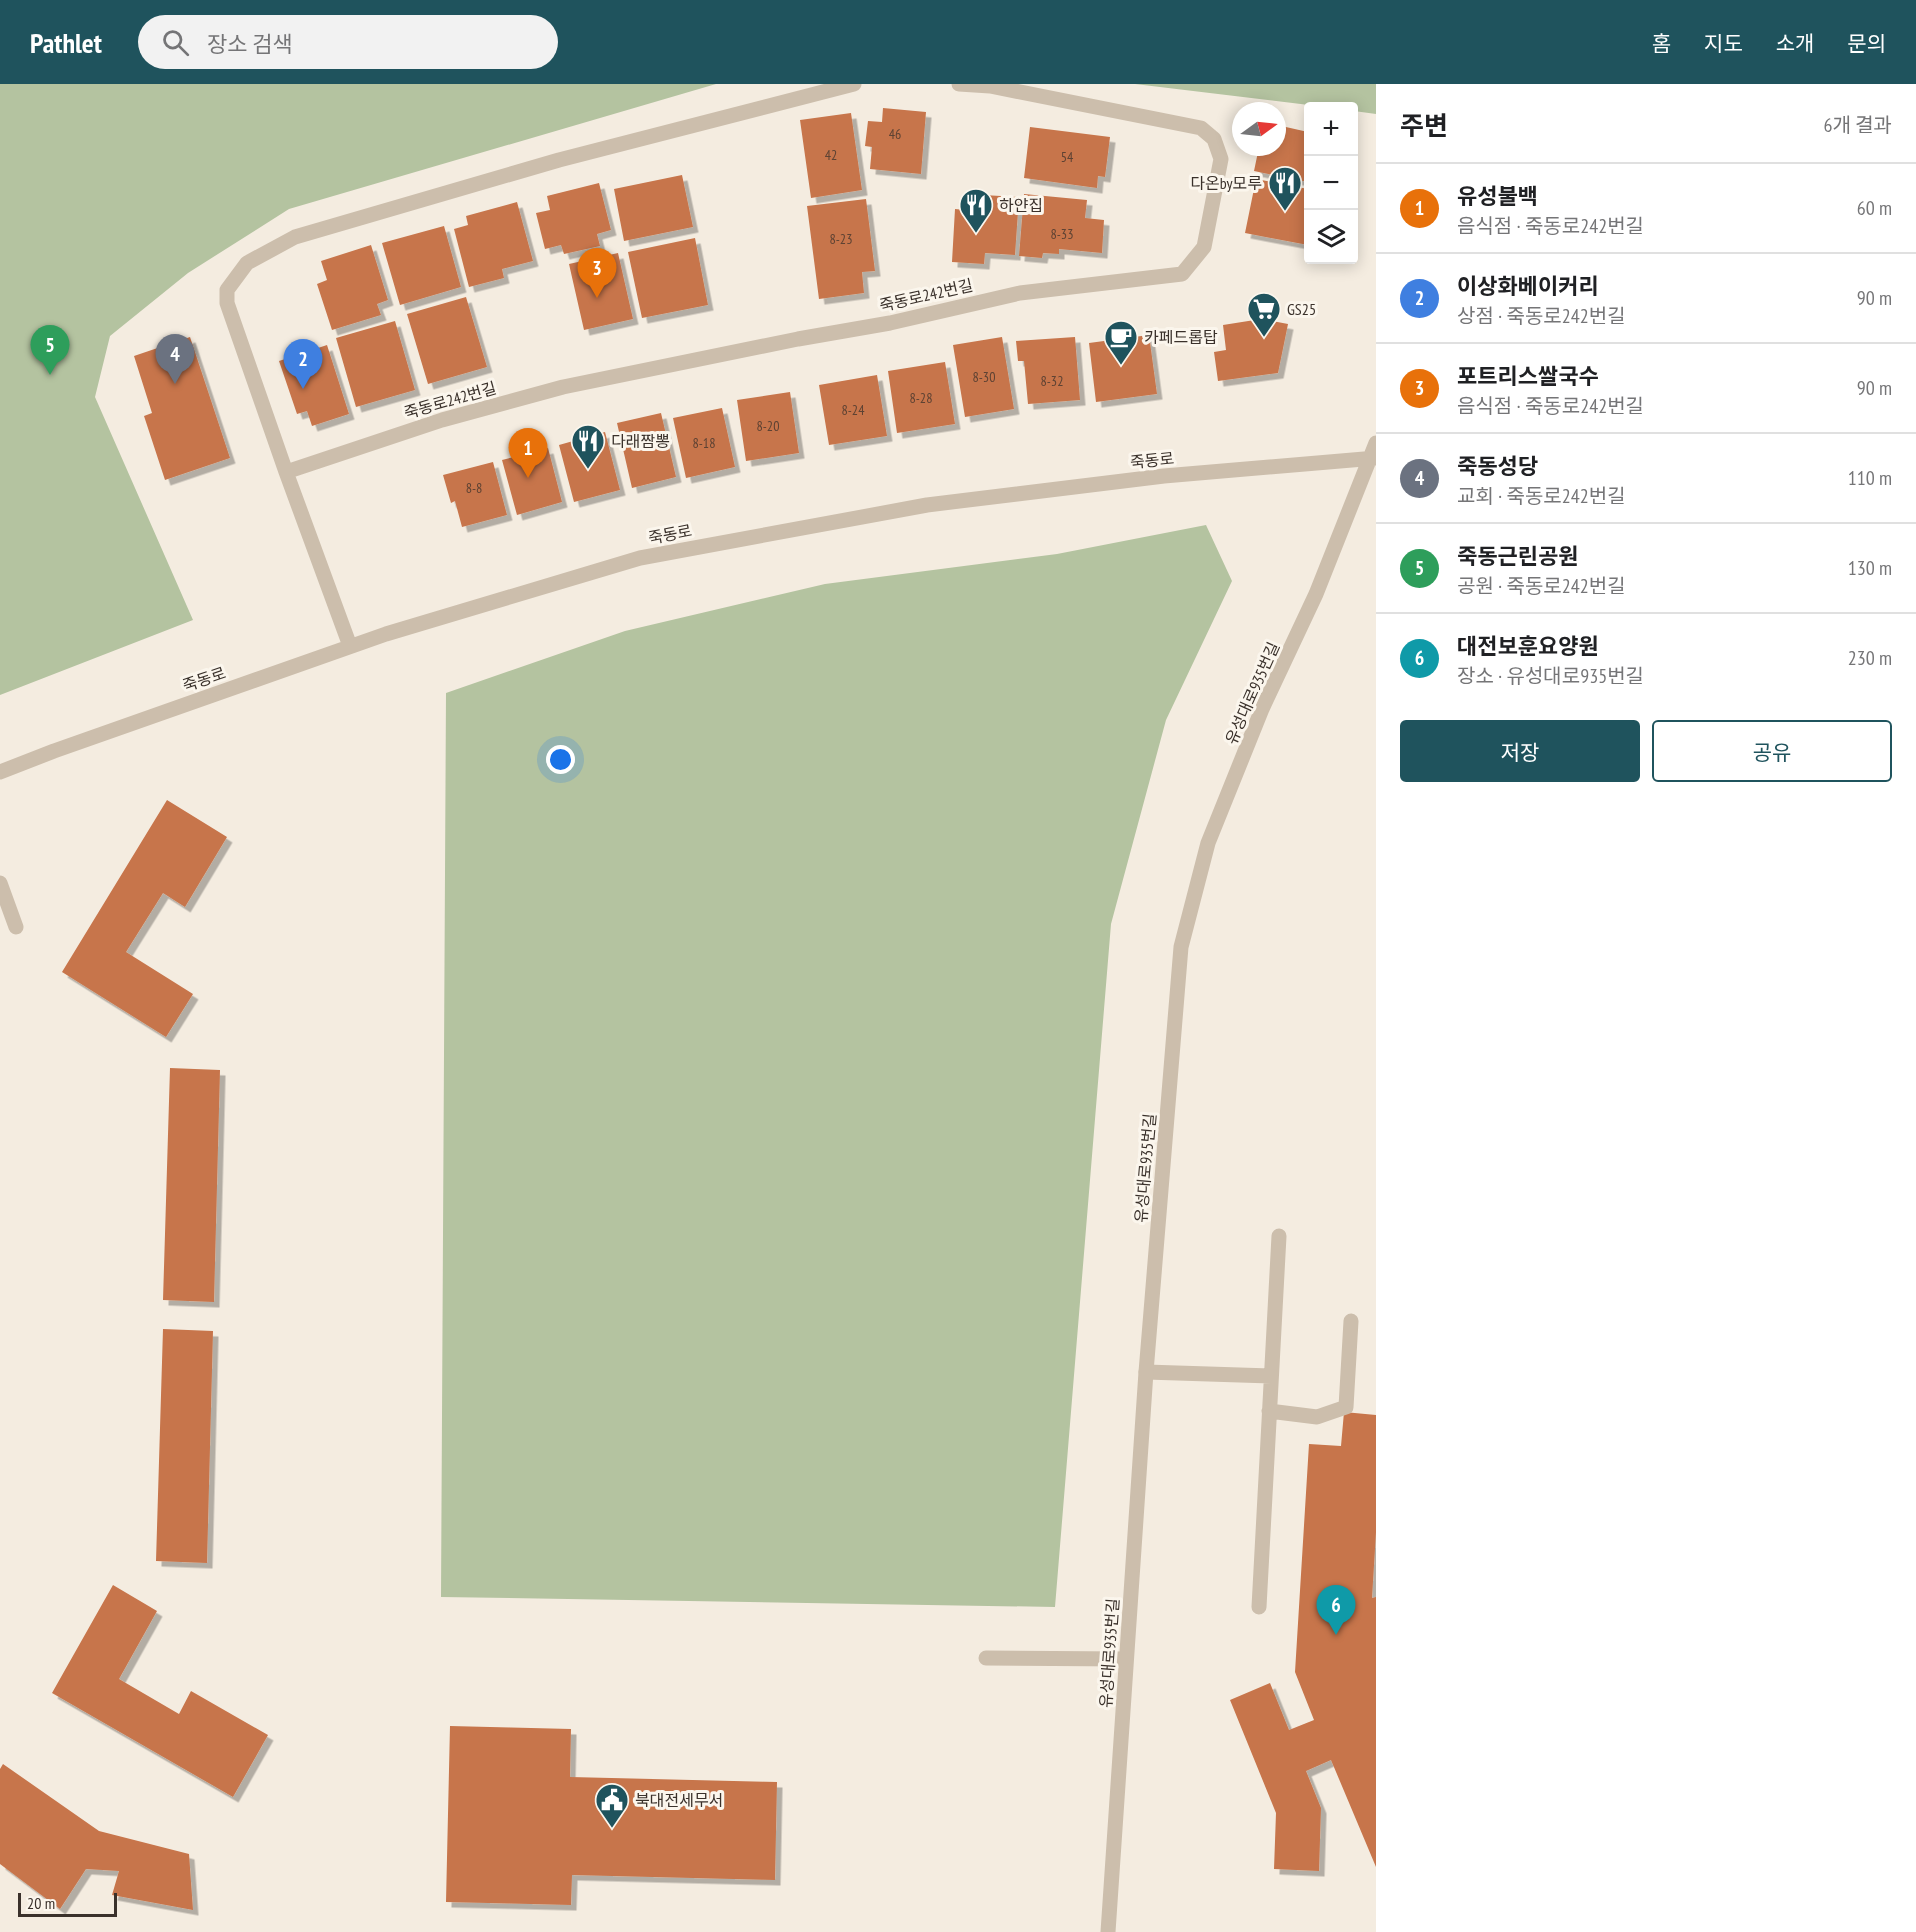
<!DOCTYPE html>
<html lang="ko">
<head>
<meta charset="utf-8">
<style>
	:root { --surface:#fff; --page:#f2f2f2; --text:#202124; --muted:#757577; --line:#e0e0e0; --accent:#1f535d }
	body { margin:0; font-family:"PT Sans Narrow","Noto Sans KR",sans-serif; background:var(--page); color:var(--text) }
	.controls { position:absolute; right:18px; top:18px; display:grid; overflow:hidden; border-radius:6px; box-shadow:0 3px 15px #0003 }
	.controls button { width:54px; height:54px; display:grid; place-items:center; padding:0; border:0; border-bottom:2px solid var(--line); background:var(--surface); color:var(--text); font:30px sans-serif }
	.compass { position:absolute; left:1232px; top:18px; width:54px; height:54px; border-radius:50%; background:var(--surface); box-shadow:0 3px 15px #0003; rotate:75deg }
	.scale { position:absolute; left:18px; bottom:15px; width:99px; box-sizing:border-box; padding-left:6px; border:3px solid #3a312b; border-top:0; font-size:16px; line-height:21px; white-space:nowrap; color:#3a312b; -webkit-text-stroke:4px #fbf6ed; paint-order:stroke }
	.you { position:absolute; left:561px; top:676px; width:21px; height:21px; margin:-15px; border:4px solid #fff; border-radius:50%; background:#1a73e8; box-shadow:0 0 0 9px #1a73e833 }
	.badge { display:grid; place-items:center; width:39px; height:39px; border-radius:50%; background:var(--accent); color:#fff; font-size:20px; font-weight:700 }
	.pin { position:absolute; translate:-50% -50px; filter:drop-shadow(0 2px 3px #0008) }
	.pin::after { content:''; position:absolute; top:32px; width:21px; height:18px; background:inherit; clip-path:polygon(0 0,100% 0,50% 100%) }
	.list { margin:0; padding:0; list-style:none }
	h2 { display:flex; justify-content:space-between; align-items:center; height:78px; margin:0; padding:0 24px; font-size:26px }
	h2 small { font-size:20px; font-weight:400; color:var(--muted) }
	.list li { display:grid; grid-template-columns:39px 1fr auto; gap:18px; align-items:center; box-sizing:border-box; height:90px; padding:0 24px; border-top:2px solid var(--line) }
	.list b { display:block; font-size:22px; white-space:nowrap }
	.list p { margin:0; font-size:20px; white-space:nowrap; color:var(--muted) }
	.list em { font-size:20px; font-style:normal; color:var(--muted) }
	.actions { display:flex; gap:12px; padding:18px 24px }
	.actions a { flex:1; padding:14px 0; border:2px solid var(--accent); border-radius:6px; text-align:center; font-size:21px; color:var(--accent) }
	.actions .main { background:var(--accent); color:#fff }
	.icon { flex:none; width:33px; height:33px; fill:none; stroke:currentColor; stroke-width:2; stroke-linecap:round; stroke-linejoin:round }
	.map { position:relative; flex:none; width:1376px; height:1848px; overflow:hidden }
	header { display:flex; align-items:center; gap:36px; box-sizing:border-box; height:84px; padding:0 30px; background:var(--accent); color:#fff }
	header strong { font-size:28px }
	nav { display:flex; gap:33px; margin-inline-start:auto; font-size:21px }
	.search { width:420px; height:54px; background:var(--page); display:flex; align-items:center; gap:15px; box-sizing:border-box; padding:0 21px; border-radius:33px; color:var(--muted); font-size:22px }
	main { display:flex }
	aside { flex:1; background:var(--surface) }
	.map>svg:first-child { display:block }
	.green { fill:#b4c3a0 }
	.building { fill:#c7754b; filter:url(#shadow) }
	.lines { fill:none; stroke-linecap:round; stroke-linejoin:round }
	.service { stroke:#ccbeac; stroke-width:15 }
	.minor { stroke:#ccbeac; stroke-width:15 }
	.labels { text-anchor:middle; stroke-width:6; stroke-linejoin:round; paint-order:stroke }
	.number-label { font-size:14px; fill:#5d4233 }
	.poi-label { font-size:16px; fill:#3a312b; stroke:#fbf6ed; text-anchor:start }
	.street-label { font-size:16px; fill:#3a312b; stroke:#fbf6ed }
</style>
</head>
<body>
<header>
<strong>Pathlet</strong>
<div class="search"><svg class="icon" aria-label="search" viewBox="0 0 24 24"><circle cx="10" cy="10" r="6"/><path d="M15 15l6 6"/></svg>장소 검색</div>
<nav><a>홈</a><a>지도</a><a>소개</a><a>문의</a></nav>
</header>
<main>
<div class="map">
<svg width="1376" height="1848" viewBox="0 0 1376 1848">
	<defs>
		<filter id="shadow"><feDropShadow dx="5.5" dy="5.5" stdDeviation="0" flood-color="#0004"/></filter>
	</defs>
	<rect width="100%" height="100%" fill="#f4ece0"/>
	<path class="green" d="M0 0H716L289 125 188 189 110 252 95 313 193 536 0 611Z
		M1135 0H1376V30L1354 27V22H1317Z
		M1206 441 1232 497 1166 636 1111 840 1055 1523 441 1513 446 609 625 547 825 500 1057 470Z"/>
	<path class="building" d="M883 24 926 28 921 90 870 85 872 63 865 62 868 37 882 38Z
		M851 29 862 106 811 114 800 36Z
		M1277 41 1308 48V98L1254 87 1259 63H1277Z
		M1030 43 1110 53 1105 93 1098 92 1097 104 1024 94Z
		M682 91 693 143 624 157 614 105Z
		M1256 95 1308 105V161L1245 149Z
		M599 99 611 146 597 150 600 162 564 170 561 161 545 165 536 129 550 126 547 112Z
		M966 110 1019 113 1015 171 985 169 984 180 952 178 955 125 965 126Z
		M1024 110 1087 116 1085 134 1104 136 1102 169 1059 165V170L1043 169 1042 174 1019 172Z
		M866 115 875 187 862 188 864 209 819 215 807 122Z
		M517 118 533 177 502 185 504 194 469 203 454 145 468 141 466 132Z
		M444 142 461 203 400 221 382 159Z
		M695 154 708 221 642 234 628 168Z
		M371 161 388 216 377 220 381 231 332 246 317 200 327 196 321 177Z
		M618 169 633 235 584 246 569 180Z
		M466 213 487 283 428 300 407 230Z
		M1261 235 1288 240 1278 289 1218 297 1214 268 1226 266 1223 241Z
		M395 237 415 306 356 323 336 254Z
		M1149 251 1157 310 1096 318 1089 259Z
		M190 253 230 374 165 396 144 332 152 329 134 272Z
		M1002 253 1014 325 965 333 953 261Z
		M1075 253 1080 316 1028 320 1024 277H1018L1016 257Z
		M327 261 349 330 312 342 307 327 297 330 279 277Z
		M945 278 955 340 897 349 888 287Z
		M877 291 887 352 829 361 819 301Z
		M790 308 799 369 746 377 737 316Z
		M722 324 735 383 686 394 673 334Z
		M661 329 676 393 632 404 617 339Z
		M605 348 620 406 574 418 559 361Z
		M548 364 562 418 517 431 502 376Z
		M493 378 507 431 462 443 455 417 451 419 443 391Z
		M167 716 227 753 185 823 163 809 126 868 193 910 166 953 62 888Z
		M170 984 220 986 214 1218 163 1216Z
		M163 1245 213 1247 207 1479 156 1477Z
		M1344 1328 1376 1331V1448L1372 1514 1376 1513V1783L1331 1676 1306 1687 1321 1724 1319 1787 1274 1785 1276 1729 1230 1616 1270 1599 1289 1646 1314 1636 1295 1588 1309 1360 1341 1362Z
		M113 1501 157 1527 119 1595 179 1630 191 1607 268 1651 233 1713 52 1609Z
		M450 1642 571 1645 570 1693 777 1698 775 1796 572 1791 571 1821 446 1818Z
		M3 1680 99 1747 189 1770 193 1826 112 1811 119 1787 86 1785 60 1825 0 1780V1685Z"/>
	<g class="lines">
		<path class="service" d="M0 799 16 843
			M1146 1288 1271 1292
			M1269 1327 1317 1333 1346 1323 1351 1237
			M1259 1523 1279 1152
			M986 1574 1126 1575"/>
		<path class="minor" d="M286 388 442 336 563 303 798 255 890 239 1020 209 1182 190 1204 163 1221 75 1214 55 1201 44 990 2 959 0
			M350 562 286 388 227 219V206L247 179 295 153 559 76 854 0
			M0 688 54 667 386 550 640 474 927 421 1164 392 1376 374
			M1108 1848 1146 1288 1181 863 1208 759 1262 625 1316 510 1376 359"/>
	</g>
	<defs>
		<g id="restaurant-pin" transform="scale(1.725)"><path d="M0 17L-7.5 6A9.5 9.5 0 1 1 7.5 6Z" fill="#1f535d" stroke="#fbf6ed"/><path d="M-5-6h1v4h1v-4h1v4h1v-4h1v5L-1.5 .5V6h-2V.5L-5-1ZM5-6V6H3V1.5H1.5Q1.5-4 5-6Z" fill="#fff"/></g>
		<g id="supermarket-pin" transform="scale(1.725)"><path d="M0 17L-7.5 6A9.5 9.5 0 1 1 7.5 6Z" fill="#1f535d" stroke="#fbf6ed"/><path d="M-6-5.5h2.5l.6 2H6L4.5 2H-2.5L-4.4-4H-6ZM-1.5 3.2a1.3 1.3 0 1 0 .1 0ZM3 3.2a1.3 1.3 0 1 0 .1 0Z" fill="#fff"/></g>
		<g id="cafe-pin" transform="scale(1.725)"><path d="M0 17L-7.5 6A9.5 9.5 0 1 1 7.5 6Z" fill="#1f535d" stroke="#fbf6ed"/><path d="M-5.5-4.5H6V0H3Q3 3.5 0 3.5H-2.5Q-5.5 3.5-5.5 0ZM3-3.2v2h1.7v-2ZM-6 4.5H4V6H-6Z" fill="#fff"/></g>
		<g id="civic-pin" transform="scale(1.725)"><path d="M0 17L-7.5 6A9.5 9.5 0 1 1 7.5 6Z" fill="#1f535d" stroke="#fbf6ed"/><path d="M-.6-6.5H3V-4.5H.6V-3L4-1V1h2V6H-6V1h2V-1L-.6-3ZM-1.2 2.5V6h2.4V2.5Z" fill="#fff"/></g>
	</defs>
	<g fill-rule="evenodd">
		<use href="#restaurant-pin" x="1285" y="99"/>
		<use href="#restaurant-pin" x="976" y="121"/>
		<use href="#supermarket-pin" x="1264" y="225"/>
		<use href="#cafe-pin" x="1121" y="253"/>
		<use href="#restaurant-pin" x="588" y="357"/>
		<use href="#civic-pin" x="612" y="1716"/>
	</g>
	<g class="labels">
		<g class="number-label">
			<text x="895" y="55">46</text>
			<text x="831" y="76">42</text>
			<text x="1067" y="78">54</text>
			<text x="1062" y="155">8-33</text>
			<text x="841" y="160">8-23</text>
			<text x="984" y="298">8-30</text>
			<text x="1052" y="302">8-32</text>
			<text x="921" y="319">8-28</text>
			<text x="853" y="331">8-24</text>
			<text x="768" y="347">8-20</text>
			<text x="704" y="364">8-18</text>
			<text x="474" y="409">8-8</text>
		</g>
		<g class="poi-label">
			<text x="1262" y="105" text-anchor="end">다온by모루</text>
			<text x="999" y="127">하얀집</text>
			<text x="1287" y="231">GS25</text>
			<text x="1144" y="259">카페드롭탑</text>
			<text x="611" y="363">다래짬뽕</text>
			<text x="635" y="1722">북대전세무서</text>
		</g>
		<g class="street-label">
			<text transform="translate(926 211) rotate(-13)" y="6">죽동로242번길</text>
			<text transform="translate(450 316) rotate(-16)" y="6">죽동로242번길</text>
			<text transform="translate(1152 376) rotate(-6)" y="6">죽동로</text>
			<text transform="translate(670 450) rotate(-11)" y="6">죽동로</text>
			<text transform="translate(204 595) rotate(-19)" y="6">죽동로</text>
			<text transform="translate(1252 609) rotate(-66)" y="6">유성대로935번길</text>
			<text transform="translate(1145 1084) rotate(-85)" y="6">유성대로935번길</text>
			<text transform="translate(1109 1569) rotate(-86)" y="6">유성대로935번길</text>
		</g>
	</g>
</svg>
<div class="controls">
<button>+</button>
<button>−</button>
<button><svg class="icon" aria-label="layers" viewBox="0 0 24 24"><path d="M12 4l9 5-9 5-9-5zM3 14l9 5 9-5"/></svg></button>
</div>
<svg class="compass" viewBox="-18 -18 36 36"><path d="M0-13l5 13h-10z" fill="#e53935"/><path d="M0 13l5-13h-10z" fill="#757577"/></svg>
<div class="scale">20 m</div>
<div class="you"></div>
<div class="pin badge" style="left:528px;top:394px;background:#e8710a">1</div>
<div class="pin badge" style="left:303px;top:305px;background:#3f7fe0">2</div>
<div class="pin badge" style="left:597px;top:214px;background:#e8710a">3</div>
<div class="pin badge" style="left:175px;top:300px;background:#6b7280">4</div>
<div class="pin badge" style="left:50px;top:291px;background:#2e9e5b">5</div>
<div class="pin badge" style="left:1336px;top:1551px;background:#0f9aa8">6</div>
</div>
<aside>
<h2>주변<small>6개 결과</small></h2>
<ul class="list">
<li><span class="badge" style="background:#e8710a">1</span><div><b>유성불백</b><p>음식점 · 죽동로242번길</p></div><em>60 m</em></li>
<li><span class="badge" style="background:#3f7fe0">2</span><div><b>이상화베이커리</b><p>상점 · 죽동로242번길</p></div><em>90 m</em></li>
<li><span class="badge" style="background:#e8710a">3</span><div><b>포트리스쌀국수</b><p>음식점 · 죽동로242번길</p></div><em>90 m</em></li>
<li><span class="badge" style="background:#6b7280">4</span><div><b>죽동성당</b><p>교회 · 죽동로242번길</p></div><em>110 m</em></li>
<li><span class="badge" style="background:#2e9e5b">5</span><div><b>죽동근린공원</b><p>공원 · 죽동로242번길</p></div><em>130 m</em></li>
<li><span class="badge" style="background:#0f9aa8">6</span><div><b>대전보훈요양원</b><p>장소 · 유성대로935번길</p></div><em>230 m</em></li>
</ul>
<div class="actions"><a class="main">저장</a><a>공유</a></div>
</aside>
</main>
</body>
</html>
